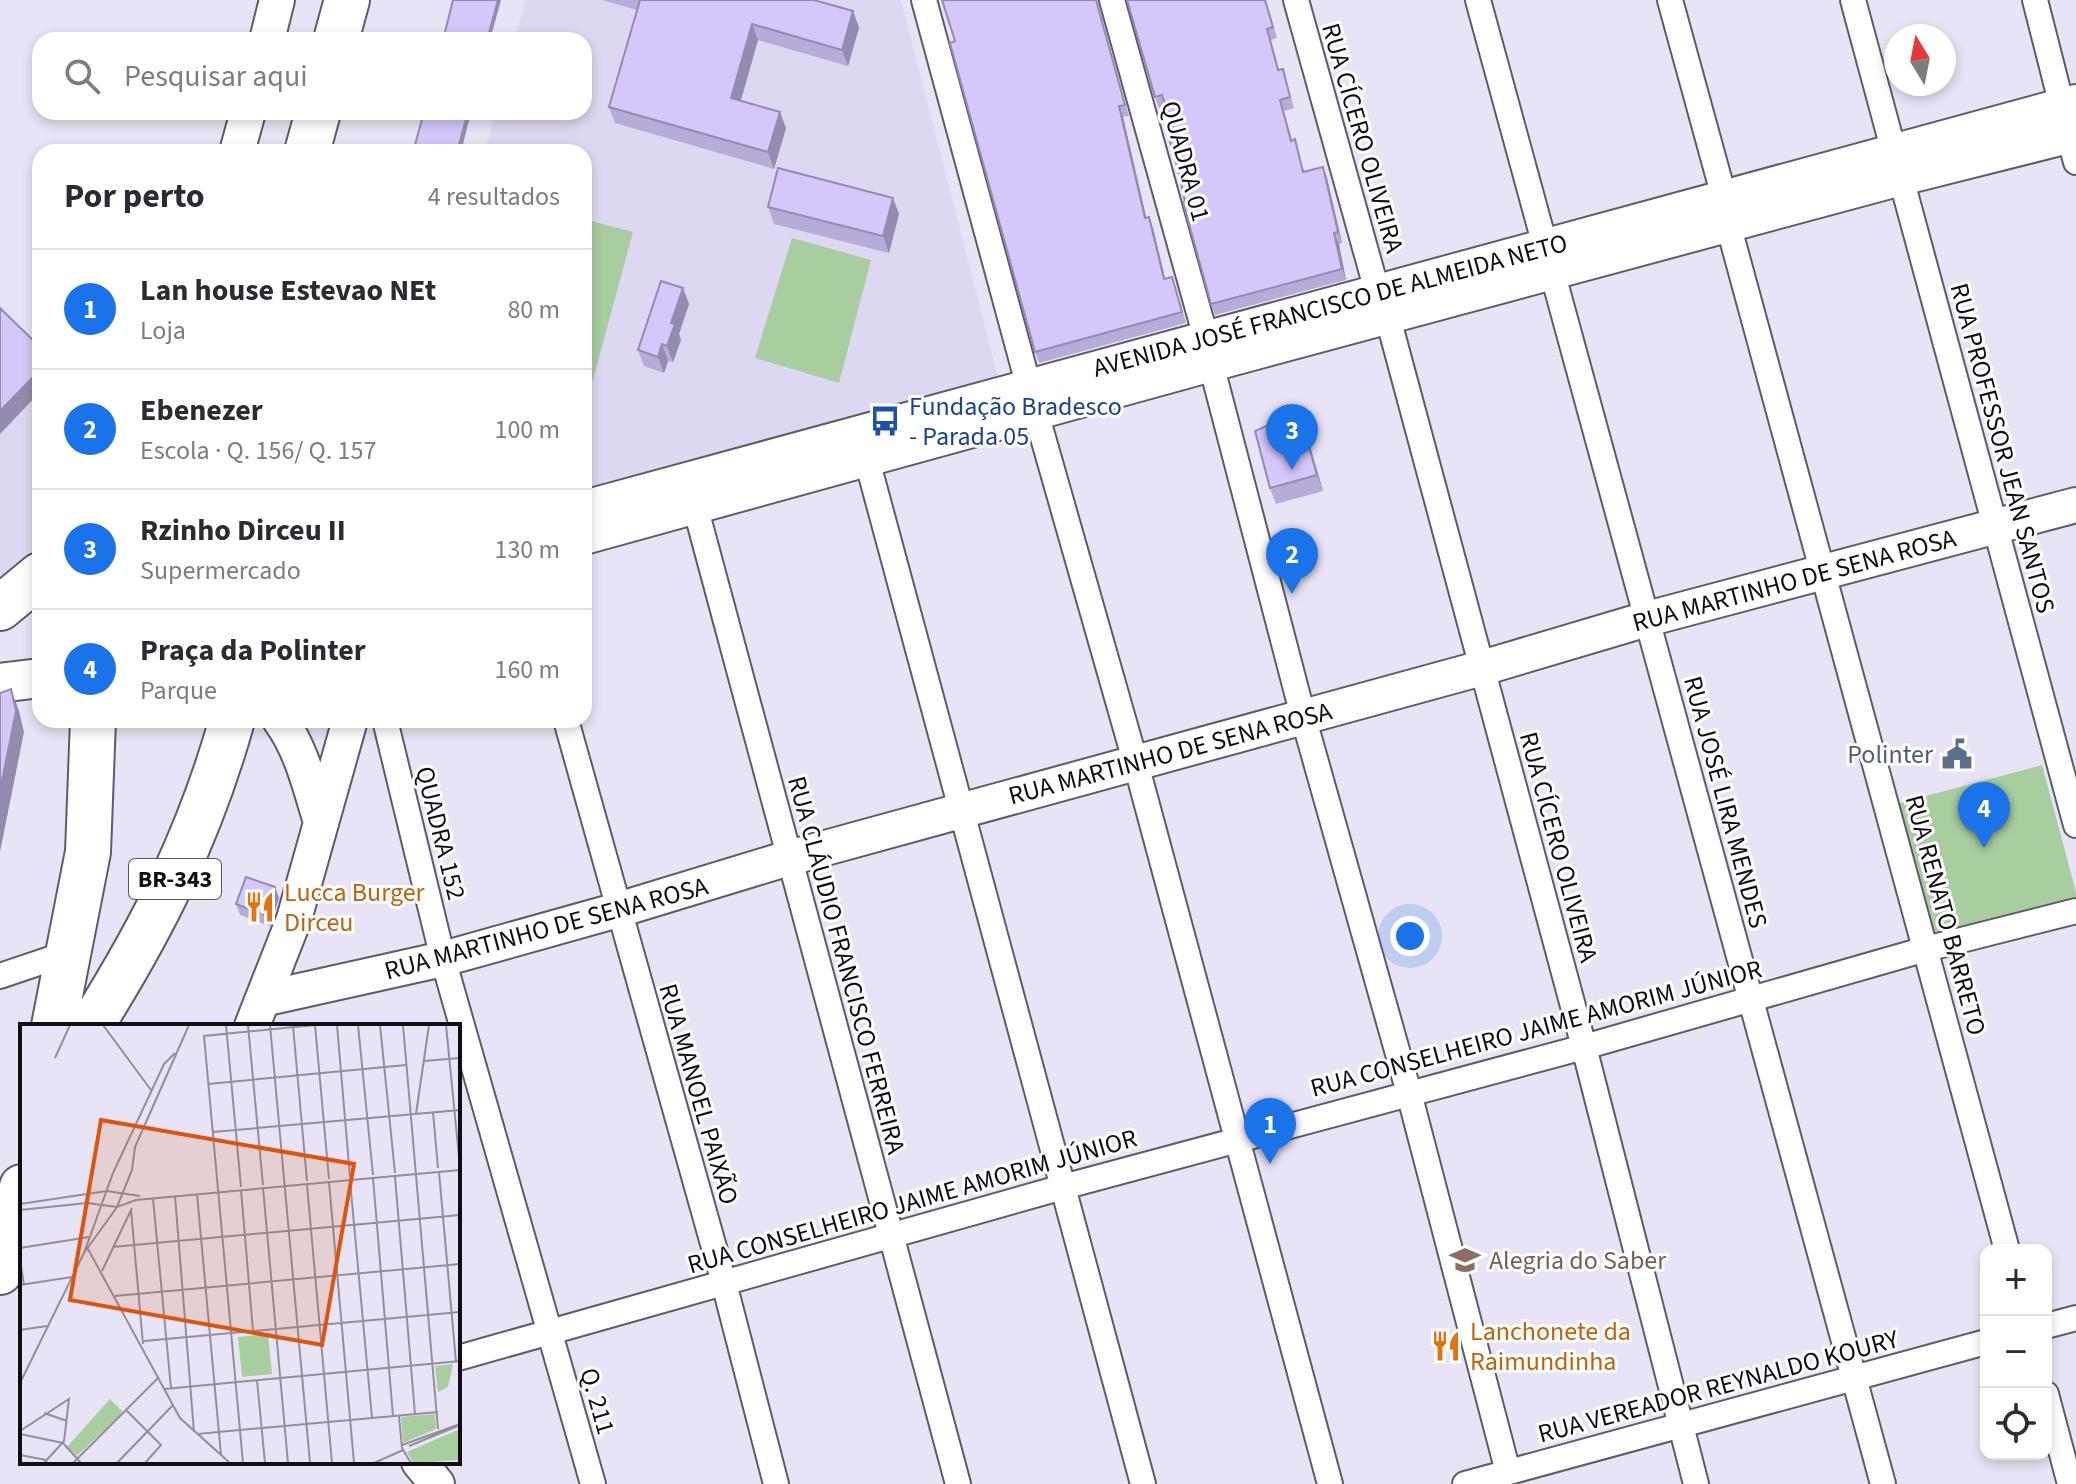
<!DOCTYPE html>
<html lang="pt">
<head>
<meta charset="utf-8">
<style>
	:root { --surface:#fff; --page:#f2f2f3; --text:#2b2b33; --muted:#7c7c81; --line:#e1e1e2; --accent:#1a73e8 }
	body { margin:0; font-family:"Source Sans 3",sans-serif; background:var(--page); color:var(--text) }
	.controls { position:absolute; right:24px; bottom:24px; display:grid; overflow:hidden; border-radius:16px; box-shadow:0 4px 12px #0003 }
	.controls button { width:72px; height:72px; display:grid; place-items:center; padding:0; border:0; border-bottom:2px solid var(--line); background:var(--surface); color:var(--text); font:40px sans-serif }
	.compass { position:absolute; left:1884px; top:24px; width:72px; height:72px; border-radius:50%; background:var(--surface); box-shadow:0 4px 12px #0003; rotate:350deg }
	.you { position:absolute; left:1410px; top:936px; width:28px; height:28px; margin:-20px; border:6px solid #fff; border-radius:50%; background:#1a73e8; box-shadow:0 0 0 12px #1a73e833 }
	.badge { display:grid; place-items:center; width:52px; height:52px; border-radius:50%; background:var(--accent); color:#fff; font-size:26px; font-weight:700 }
	.pin { position:absolute; translate:-50% -66px; filter:drop-shadow(0 2px 4px #0008) }
	.pin::after { content:''; position:absolute; top:42px; width:28px; height:24px; background:inherit; clip-path:polygon(0 0,100% 0,50% 100%) }
	.list { margin:0; padding:0; list-style:none }
	h2 { display:flex; justify-content:space-between; align-items:center; height:104px; margin:0; padding:0 32px; font-size:34px }
	h2 small { font-size:26px; font-weight:400; color:var(--muted) }
	.list li { display:grid; grid-template-columns:52px 1fr auto; gap:24px; align-items:center; box-sizing:border-box; height:120px; padding:0 32px; border-top:2px solid var(--line) }
	.list b { display:block; font-size:30px; white-space:nowrap }
	.list p { margin:0; font-size:26px; white-space:nowrap; color:var(--muted) }
	.list em { font-size:26px; font-style:normal; color:var(--muted) }
	.icon { flex:none; width:44px; height:44px; fill:none; stroke:currentColor; stroke-width:2; stroke-linecap:round; stroke-linejoin:round }
	.map { position:relative; flex:none; width:2076px; height:1484px; overflow:hidden }
	.search { position:absolute; background:var(--surface); box-shadow:0 4px 12px #0003; left:32px; top:32px; width:560px; height:88px; display:flex; align-items:center; gap:20px; box-sizing:border-box; padding:0 28px; border-radius:24px; color:var(--muted); font-size:30px }
	.panel { position:absolute; background:var(--surface); box-shadow:0 4px 12px #0003; left:32px; top:144px; width:560px; height:584px; border-radius:24px }
	.map>svg:first-child { display:block }
	.built { fill:#ded7f1 }
	.green { fill:#a8cea0 }
	.lines { fill:none; stroke-linecap:round; stroke-linejoin:round }
	.street-casing { stroke:#5f5b6b; stroke-width:28 }
	.secondary-casing { stroke:#5f5b6b; stroke-width:38 }
	.primary-casing { stroke:#5f5b6b; stroke-width:42 }
	.highway-casing { stroke:#5f5b6b; stroke-width:48 }
	.street { stroke:#fff; stroke-width:24 }
	.secondary { stroke:#fff; stroke-width:34 }
	.primary { stroke:#fff; stroke-width:38 }
	.highway { stroke:#fff; stroke-width:44 }
	.wall { fill:#b7abd7 }
	.shaded-wall { fill:#958baf }
	.building { fill:#d5c7fa; stroke:#958baf; stroke-width:2 }
	.labels { text-anchor:middle; stroke-width:6; stroke-linejoin:round; paint-order:stroke }
	.shield { fill:#fff; stroke:#58565a; stroke-width:2 }
	.shield-label { font-size:24px; font-weight:bold; fill:#100e14 }
	.street-label { font-size:26px; fill:#100e14; stroke:#fff }
	.transit-label { font-size:26px; fill:#164399; stroke:#fff; text-anchor:start }
	.service-label { font-size:26px; fill:#4e5e75; stroke:#fff; text-anchor:end }
	.food-label { font-size:26px; fill:#c56008; stroke:#fff; text-anchor:start }
	.education-label { font-size:26px; fill:#785e54; stroke:#fff; text-anchor:start }
	.inset-road { fill:none; stroke:#928e9c; stroke-width:2 }
	.view { fill:#dd550c; fill-opacity:0.15; stroke:#dd550c; stroke-width:4 }
	.inset-edge { fill:none; stroke:#100e14; stroke-width:4 }
</style>
</head>
<body>
<div class="map">
<svg width="2076" height="1484" viewBox="0 0 2076 1484">
	<rect width="100%" height="100%" fill="#e8e4f6"/>
	<path class="built" d="M525 0H901L999 381 584 491V152H485L495 112H584V40H515Z
		M0 315 40 354V562L0 595Z"/>
	<path class="green" d="M584 219 633 232 584 413Z
		M792 238 871 260 839 383 755 358Z
		M2042 765 2076 892V900L1927 939 1892 805Z"/>
	<g class="lines">
		<g class="street-casing">
			<path id="street" d="M924 0 1036 413 1136 764 1330 1484
				M1112 0 1206 338
				M1296 0 1377 291
				M1478 0 1883 1484
				M1670 0 1724 197
				M1853 0 1894 152
				M2035 0 2062 106
				M2069 136 2076 162
				M1901 178 2076 825
				M1728 224 2007 1250
				M1388 318 1584 1047 1696 1484
				M1211 364 1303 716 1409 1093 1508 1472
				M867 460 1143 1484
				M695 506 958 1484
				M385 720 443 959 593 1484
				M566 720 724 1283 776 1484
				M0 976 68 953
				M2046 1326 2076 1318
				M458 1358 1063 1187 1584 1047 1926 949 2076 911
				M2046 1394 2070 1484
				M1465 1484 1986 1342"/>
		</g>
		<g class="secondary-casing">
			<path id="secondary" d="M267 40 277 0
				M237 152 248 112
				M584 508 2076 102
				M584 537 1211 364 1901 178 2076 134
				M280 720C302 750 310 787 321 822
				M263 999 443 959 618 910 789 858 1482 668 1647 619 2076 505
				M252 1026 294 919 350 720
				M419 1462 437 1484"/>
		</g>
		<g class="primary-casing">
			<path id="primary" d="M0 683 40 678"/>
		</g>
		<g class="highway-casing">
			<path id="highway" d="M336 40 347 0
				M307 152 318 112
				M0 608 40 575
				M54 1026 88 852 93 720
				M91 1026C154 926 200 834 232 720
				M0 1272 22 1187"/>
		</g>
		<use href="#street" class="street"/>
		<use href="#secondary" class="secondary"/>
		<use href="#primary" class="primary"/>
		<use href="#highway" class="highway"/>
	</g>
	<path class="wall" d="M602 0H814L853 11 859 28 848 66 758 40 741 100 786 128 774 169 615 123 609 107 637 10Z
		M942 0H1098L1097 3 1129 116 1123 117 1146 217 1153 228 1165 279 1176 288 1186 323 1039 363 1035 352 955 41Z
		M1269 10 1277 38 1271 40 1279 70 1283 69 1294 108 1284 111 1292 140 1295 139 1304 172 1323 167 1327 178 1342 243 1339 244 1346 280 1215 315 1211 304 1185 202 1176 136 1166 106 1159 108 1155 97Z
		M768 207 899 214 889 253 774 224Z
		M683 288 689 304 679 334 681 340 673 362 668 361 664 373 644 366 638 350Z
		M1305 429 1323 491 1276 504 1270 488Z
		M275 887 279 898 270 926 240 915 236 904Z"/>
	<path class="shaded-wall" d="M498 0H501L490 40H487Z
		M853 11 859 28 848 66 842 50Z
		M752 24 758 40 737 114 731 98Z
		M1119 106 1123 117 1149 229 1145 218Z
		M468 112H471L461 152H457Z
		M780 112 786 128 774 169 768 152Z
		M1323 167 1327 178 1342 243 1338 232Z
		M893 198 899 214 889 253 883 236Z
		M1149 217 1153 228 1168 290 1164 279Z
		M1334 233 1339 244 1346 280 1342 269Z
		M683 288 689 304 679 334 681 340 673 362 667 346 671 323Z
		M662 344 668 361 664 373 658 357Z
		M40 370V392L0 434V411Z
		M1299 412 1305 429 1323 491 1317 475Z
		M11 689 19 711 24 732 0 852V791Z
		M275 887 279 898 270 926 266 915Z"/>
	<path class="building" d="M453 0H498L487 40H443Z
		M640 0H814L853 11 842 50 752 24 731 98 780 112 768 152 609 107Z
		M942 0H1096L1125 105 1119 106 1145 218 1149 217 1164 279 1172 277 1182 312 1035 352 950 43 955 41Z
		M1127 0H1265L1273 27 1267 29 1278 70 1283 69 1290 97 1280 100 1291 141 1295 139 1303 172 1323 167 1338 232 1334 233 1342 269 1211 304 1183 202H1185L1179 173 1169 138 1176 136 1162 95 1155 97Z
		M424 112H468L457 152H413Z
		M778 168 893 198 883 236 768 207Z
		M661 281 683 288 671 323 675 324 667 346 662 344 658 357 638 350Z
		M0 308 40 347V370L0 411Z
		M1299 412 1317 475 1270 488 1255 431Z
		M11 689 16 711 0 791V693Z
		M246 877 275 887 266 915 236 904Z"/>
	<defs>
		<g id="bus-bare" transform="scale(2.4)"><path d="M-5-6H5V4H4V6H2V4H-2V6H-4V4H-5ZM-3.5-4V0h7V-4ZM-3.5 1.2v1.5H-2V1.2ZM2 1.2v1.5H3.5V1.2Z" fill="#1a4fb4" stroke="#fff" stroke-width="2.5" paint-order="stroke"/></g>
		<g id="civic-bare" transform="scale(2.4)"><path d="M-.6-6.5H3V-4.5H.6V-3L4-1V1h2V6H-6V1h2V-1L-.6-3ZM-1.2 2.5V6h2.4V2.5Z" fill="#5c6f8a" stroke="#fff" stroke-width="2.5" paint-order="stroke"/></g>
		<g id="restaurant-bare" transform="scale(2.4)"><path d="M-5-6h1v4h1v-4h1v4h1v-4h1v5L-1.5 .5V6h-2V.5L-5-1ZM5-6V6H3V1.5H1.5Q1.5-4 5-6Z" fill="#e8710a" stroke="#fff" stroke-width="2.5" paint-order="stroke"/></g>
		<g id="school-bare" transform="scale(2.4)"><path d="M0-5L7-2L0 1L-7-2ZM-4 1L0 2.5L4 1V4Q0 6-4 4Z" fill="#8d6e63" stroke="#fff" stroke-width="2.5" paint-order="stroke"/></g>
	</defs>
	<g fill-rule="evenodd">
		<use href="#bus-bare" x="885" y="421"/>
		<use href="#civic-bare" x="1957" y="754"/>
		<use href="#restaurant-bare" x="260" y="907"/>
		<use href="#school-bare" x="1465" y="1260"/>
		<use href="#restaurant-bare" x="1446" y="1346"/>
	</g>
	<g class="labels">
		<rect class="shield" x="129" y="859" width="92" height="40" rx="6"/>
		<g class="shield-label">
			<text x="175" y="887">BR-343</text>
		</g>
		<g class="street-label">
			<text transform="translate(1363 138) rotate(74)" y="9">RUA CÍCERO OLIVEIRA</text>
			<text transform="translate(1186 161) rotate(75)" y="9">QUADRA 01</text>
			<text transform="translate(1330 305) rotate(-15)" y="9">AVENIDA JOSÉ FRANCISCO DE ALMEIDA NETO</text>
			<text transform="translate(2003 448) rotate(75)" y="9">RUA PROFESSOR JEAN SANTOS</text>
			<text transform="translate(1794 580) rotate(-15)" y="9">RUA MARTINHO DE SENA ROSA</text>
			<text transform="translate(1170 753) rotate(-15)" y="9">RUA MARTINHO DE SENA ROSA</text>
			<text transform="translate(1726 802) rotate(75)" y="9">RUA JOSÉ LIRA MENDES</text>
			<text transform="translate(441 833) rotate(76)" y="9">QUADRA 152</text>
			<text transform="translate(1559 847) rotate(75)" y="9">RUA CÍCERO OLIVEIRA</text>
			<text transform="translate(1946 915) rotate(75)" y="9">RUA RENATO BARRETO</text>
			<text transform="translate(546 928) rotate(-15)" y="9">RUA MARTINHO DE SENA ROSA</text>
			<text transform="translate(847 965) rotate(75)" y="9">RUA CLÁUDIO FRANCISCO FERREIRA</text>
			<text transform="translate(1536 1028) rotate(-15)" y="9">RUA CONSELHEIRO JAIME AMORIM JÚNIOR</text>
			<text transform="translate(699 1094) rotate(74)" y="9">RUA MANOEL PAIXÃO</text>
			<text transform="translate(912 1201) rotate(-16)" y="9">RUA CONSELHEIRO JAIME AMORIM JÚNIOR</text>
			<text transform="translate(1718 1386) rotate(-15)" y="9">RUA VEREADOR REYNALDO KOURY</text>
			<text transform="translate(598 1401) rotate(74)" y="9">Q. 211</text>
		</g>
		<g class="transit-label">
			<text x="909" y="415">Fundação Bradesco<tspan x="909" dy="30">- Parada 05</tspan></text>
		</g>
		<g class="service-label">
			<text x="1933" y="763">Polinter</text>
		</g>
		<g class="food-label">
			<text x="284" y="901">Lucca Burger<tspan x="284" dy="30">Dirceu</tspan></text>
			<text x="1470" y="1340">Lanchonete da<tspan x="1470" dy="30">Raimundinha</tspan></text>
		</g>
		<g class="education-label">
			<text x="1489" y="1269">Alegria do Saber</text>
		</g>
	</g>
	<g transform="translate(20 1024)">
		<rect width="440" height="440" fill="#e8e4f6"/>
		<path d="M248 310 252 350 222 353 218 313ZM433 340 428 363 418 368 415 342ZM90 375 103 388 57 432 47 423ZM415 390 416 405 383 419 381 393ZM440 405V436L393 439 387 428Z" fill="#a8cea0"/>
		<path class="inset-road" d="M83 1 131 66M206 1 221 163M228 1 243 161M250 1 290 439M295 1 309 155M317 1 330 153M338 1 353 151M360 1 375 149M383 1 418 405M426 1 440 143M273 2 287 157M35 34 50 1M404 37 440 34M188 60 386 41M413 88 418 144M396 90 409 1M193 108 440 86M419 148 436 338M93 149 144 40 155 29M375 153 395 390M353 154 373 392M330 157 352 394M309 158 334 439M287 161 312 439M243 164 268 439M221 166 233 307M177 170 201 431M155 172 174 408M133 175 151 364M0 180 87 167 120 172M0 186 67 179 97 183 116 176 440 146M111 186 123 320M92 223 440 191M0 224 69 213M68 225 160 394 210 439M64 229 97 183 112 146 115 123 169 1M0 235 4 261M82 247 112 184M0 261 52 253M95 272 440 240M0 306 27 302M124 317 440 288M237 356 245 439M0 359 64 229 93 149M145 365 440 337M106 386 141 421 125 439M24 389 47 397M379 392 382 424 391 439M0 407 49 375 44 417 24 439M0 410 43 419M177 410 418 388M43 419 61 439M382 421 440 400M389 422 440 401M0 431 26 436M53 439 139 353M97 439 153 381M223 439 184 12 295 1M354 439 383 426"/>
		<path class="view" d="M81 96 334 140 302 321 50 276Z"/>
		<rect width="440" height="440" class="inset-edge"/>
	</g>
</svg>
<div class="controls">
<button>+</button>
<button>−</button>
<button><svg class="icon" aria-label="locate" viewBox="0 0 24 24"><circle cx="12" cy="12" r="6"/><path d="M12 2v4M12 18v4M2 12h4M18 12h4"/></svg></button>
</div>
<svg class="compass" viewBox="-18 -18 36 36"><path d="M0-13l5 13h-10z" fill="#e53935"/><path d="M0 13l5-13h-10z" fill="#7c7c81"/></svg>
<div class="you"></div>
<div class="pin badge" style="left:1270px;top:1164px">1</div>
<div class="pin badge" style="left:1292px;top:594px">2</div>
<div class="pin badge" style="left:1292px;top:470px">3</div>
<div class="pin badge" style="left:1984px;top:848px">4</div>
<div class="search"><svg class="icon" aria-label="search" viewBox="0 0 24 24"><circle cx="10" cy="10" r="6"/><path d="M15 15l6 6"/></svg>Pesquisar aqui</div>
<section class="panel">
<h2>Por perto<small>4 resultados</small></h2>
<ul class="list">
<li><span class="badge">1</span><div><b>Lan house Estevao NEt</b><p>Loja</p></div><em>80 m</em></li>
<li><span class="badge">2</span><div><b>Ebenezer</b><p>Escola · Q. 156/ Q. 157</p></div><em>100 m</em></li>
<li><span class="badge">3</span><div><b>Rzinho Dirceu II</b><p>Supermercado</p></div><em>130 m</em></li>
<li><span class="badge">4</span><div><b>Praça da Polinter</b><p>Parque</p></div><em>160 m</em></li>
</ul>
</section>
</div>
</body>
</html>
